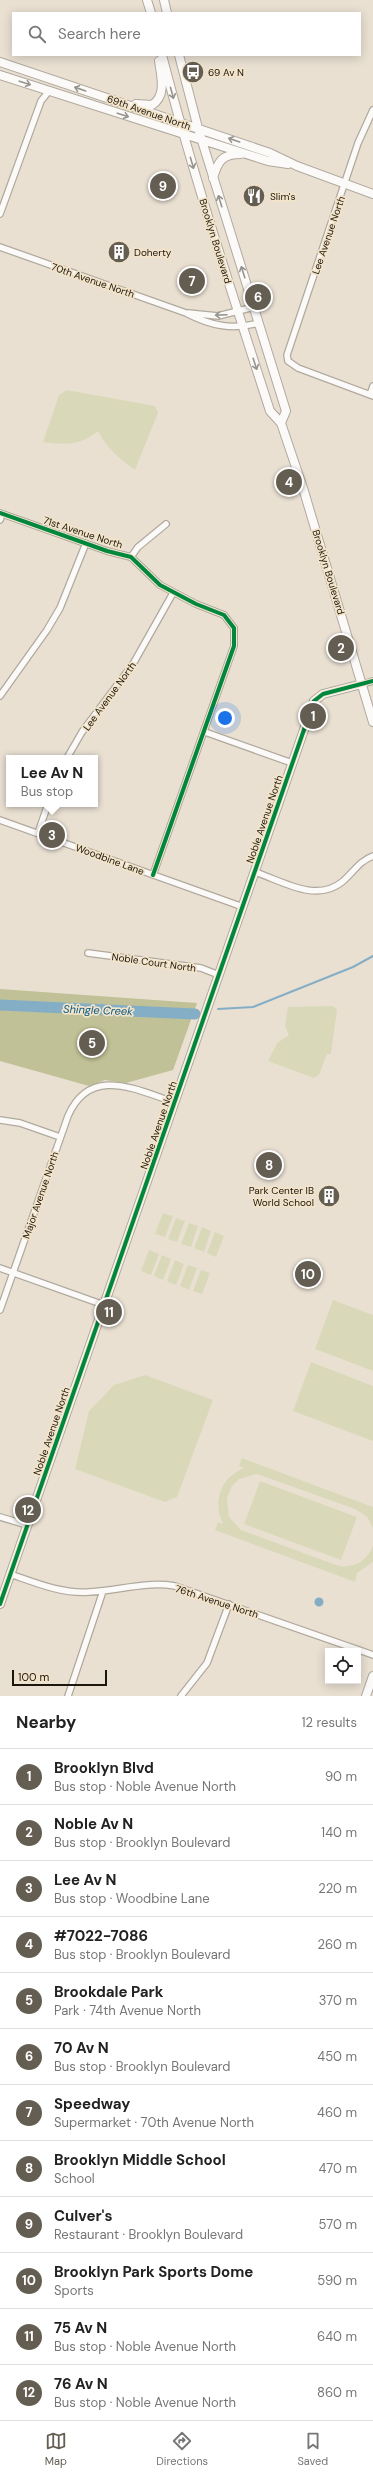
<!DOCTYPE html>
<html lang="en">
<head>
<meta charset="utf-8">
<style>
	:root { --surface:#fff; --page:#f6f6f6; --text:#222; --muted:#767676; --line:#e0e0e0; --accent:#645d52 }
	body { margin:0; font-family:"DM Sans",sans-serif; background:var(--page); color:var(--text) }
	.controls { position:absolute; right:12px; bottom:12px; display:grid; overflow:hidden; border-radius:0px; box-shadow:0 2px 10px #0003 }
	.controls button { width:36px; height:36px; display:grid; place-items:center; padding:0; border:0; border-bottom:1px solid var(--line); background:var(--surface); color:var(--text); font:20px sans-serif }
	.scale { position:absolute; left:12px; bottom:10px; width:95px; box-sizing:border-box; padding-left:4px; border:2px solid #1c170d; border-top:0; font-size:11px; line-height:14px; white-space:nowrap; color:#1c170d; -webkit-text-stroke:3px #f2e3c9; paint-order:stroke }
	.you { position:absolute; left:225px; top:718px; width:14px; height:14px; margin:-10px; border:3px solid #fff; border-radius:50%; background:#1a73e8; box-shadow:0 0 0 6px #1a73e833 }
	.badge { display:grid; place-items:center; width:26px; height:26px; border-radius:50%; background:var(--accent); color:#fff; font-size:13px; font-weight:700 }
	.pin { position:absolute; translate:-50% -50%; border:2px solid #fff; box-shadow:0 1px 4px #0006 }
	.popup { position:absolute; left:6px; top:755px; width:92px; height:52px; box-sizing:border-box; display:grid; place-content:center; border-radius:0px; background:var(--surface); filter:drop-shadow(0 1px 3px #0005); font-size:13px; white-space:nowrap; color:var(--muted) }
	.popup b { font-size:15px; color:var(--text) }
	.popup::after { content:''; position:absolute; left:50%; top:100%; margin-left:-8px; border:8px solid transparent; border-top-color:var(--surface) }
	.list { margin:0; padding:0; list-style:none }
	h2 { display:flex; justify-content:space-between; align-items:center; height:52px; margin:0; padding:0 16px; font-size:17px }
	h2 small { font-size:13px; font-weight:400; color:var(--muted) }
	.list li { display:grid; grid-template-columns:26px 1fr auto; gap:12px; align-items:center; box-sizing:border-box; height:56px; padding:0 16px; border-top:1px solid var(--line) }
	.list b { display:block; font-size:15px; white-space:nowrap }
	.list p { margin:0; font-size:13px; white-space:nowrap; color:var(--muted) }
	.list em { font-size:13px; font-style:normal; color:var(--muted) }
	.icon { flex:none; width:22px; height:22px; fill:none; stroke:currentColor; stroke-width:2; stroke-linecap:round; stroke-linejoin:round }
	.map { position:relative; flex:none; width:373px; height:1696px; overflow:hidden }
	.search { position:absolute; background:var(--surface); box-shadow:0 2px 10px #0003; left:12px; right:12px; top:12px; height:44px; display:flex; align-items:center; gap:10px; box-sizing:border-box; padding:0 14px; border-radius:0px; color:var(--muted); font-size:15px }
	.sheet { height:724px; background:var(--surface) }
	nav { display:flex; justify-content:space-around; align-items:center; box-sizing:border-box; height:56px; border-top:1px solid var(--line); background:var(--surface); font-size:11px; color:var(--muted) }
	nav a { display:grid; justify-items:center; gap:2px }
	nav .on { color:var(--accent) }
	.map>svg:first-child { display:block }
	.green { fill:#d9d9ba }
	.forest { fill:#c0c196 }
	.water { fill:#84aec6 }
	.lines { fill:none; stroke-linecap:round; stroke-linejoin:round }
	.stream { stroke:#84aec6; stroke-width:2 }
	.river { stroke:#84aec6; stroke-width:11 }
	.street-casing { stroke:#b0a99e; stroke-width:8 }
	.secondary-casing { stroke:#b0a99e; stroke-width:10 }
	.street { stroke:#fcfaf8; stroke-width:5.5 }
	.secondary { stroke:#fcfaf8; stroke-width:8 }
	.cycleway-casing { stroke:#f2e3c9; stroke-width:6 }
	.cycleway { stroke:#00873e; stroke-width:4 }
	.oneway { stroke:#97948e }
	.labels { text-anchor:middle; stroke-width:3.5; stroke-linejoin:round; paint-order:stroke }
	.poi-label { font-size:10px; fill:#1c170d; stroke:#f2e3c9; text-anchor:start }
	.street-label { font-size:10px; fill:#1c170d; stroke:#f2e3c9 }
	.water-label { font-size:11px; font-style:italic; fill:#065981; stroke:#f2e3c9 }
</style>
</head>
<body>
<div class="map">
<svg width="373" height="1696" viewBox="0 0 373 1696">
	<rect width="100%" height="100%" fill="#e9e0d2"/>
	<path class="green" d="M67 390 155 406 158 413 135 470C120 459 106 448 98 431 80 446 66 445 43 442L59 395Z
		M333 1006 337 1010 331 1054H327L319 1075 314 1078 268 1061 277 1043 289 1035 285 1026 288 1007Z
		M163 1213 173 1216 165 1237 155 1234Z
		M176 1218 185 1221 177 1242 168 1239Z
		M189 1223 198 1226 191 1247 181 1244Z
		M202 1227 211 1231 204 1252 194 1248Z
		M215 1232 224 1236 216 1257 207 1253Z
		M149 1250 159 1254 151 1275 141 1271Z
		M162 1255 171 1259 163 1280 154 1276Z
		M175 1260 184 1264 176 1285 167 1281Z
		M188 1265 197 1268 189 1290 180 1286Z
		M201 1270 210 1273 202 1294 193 1291Z
		M333 1300 373 1315V1371L315 1349Z
		M311 1362 373 1386V1441L293 1411Z
		M145 1375 213 1400 177 1497 165 1502 75 1469 89 1411 114 1385Z
		M242 1458 373 1507V1528L367 1517 355 1509 257 1474 239 1479 232 1486 227 1498 229 1517 241 1530 339 1566C354 1568 367 1561 373 1546V1562L357 1573 355 1582 215 1530 218 1522 223 1524C212 1502 221 1477 244 1468L239 1466Z
		M260 1481 357 1517 341 1560 244 1524Z"/>
	<path class="forest" d="M0 989 197 1003 173 1070 126 1083 105 1080 89 1086 0 1061Z"/>
	<path class="water" d="M314.5 1602a4.5 4.5 0 1 1 9 0a4.5 4.5 0 1 1-9 0Z"/>
	<g class="lines">
		<path class="stream" d="M218 1009 253 1007 353 967 373 956"/>
		<path class="river" d="M0 1005 195 1014"/>
		<g class="street-casing">
			<path id="street" d="M373 110 358 143 287 355 288 361 298 368 373 396
				M0 214 41 101 49 91
				M0 247 186 313C211 326 232 330 259 323
				M188 313 218 316 254 307
				M370 395 373 386
				M0 513 107 551 131 557 160 585 196 604 224 615 234 628V646L153 875
				M0 520 2 514
				M131 557 138 547 166 524
				M362 684 373 681
				M0 696 47 630 60 608 86 543
				M205 732 292 763
				M67 758 82 732 133 664 173 593
				M0 820 243 907
				M38 833 48 804
				M255 872C282 881 316 903 342 882 353 873 359 861 373 856
				M88 953 201 968 219 975
				M0 1120 20 1123 60 1137
				M0 1268 104 1305
				M0 1310 68 1116C90 1065 136 1090 174 1102
				M0 1517 27 1525
				M10 1574C36 1583 62 1594 89 1592 119 1591 143 1581 175 1586L373 1655
				M68 1696 103 1591
				M181 1696 207 1663 229 1604"/>
		</g>
		<g class="secondary-casing">
			<path id="secondary" d="M147 0 151 13
				M164 0 167 13
				M162 55C193 175 232 293 270 411L281 423 303 488 373 722
				M179 55 198 128 286 411 281 423
				M0 62 270 153 297 166 373 194
				M0 75 268 161 288 164
				M136 104 152 105C167 96 161 75 159 61
				M213 178C218 161 222 154 241 154
				M0 1604 314 701 323 694 362 684
				M366 1696 373 1676"/>
		</g>
		<use href="#street" class="street"/>
		<use href="#secondary" class="secondary"/>
		<g class="cycleway-casing">
			<path id="cycleway" d="M0 513 107 551 131 557 160 585 196 604 224 615 234 628V646L153 875
				M0 1604 314 701 323 694 373 681"/>
		</g>
		<use href="#cycleway" class="cycleway"/>
	</g>
	<defs><path id="oneway-shaft" d="M-6 0H5M1.5-3L5.5 0L1.5 3" fill="none" stroke-width="1.6" stroke-linecap="round" stroke-linejoin="round"/></defs>
	<g class="oneway">
		<use href="#oneway-shaft" transform="translate(25 83) rotate(18)"/>
		<use href="#oneway-shaft" transform="translate(80 89) rotate(-161)"/>
		<use href="#oneway-shaft" transform="translate(172 93) rotate(75)"/>
		<use href="#oneway-shaft" transform="translate(123 115) rotate(18)"/>
		<use href="#oneway-shaft" transform="translate(234 140) rotate(-161)"/>
		<use href="#oneway-shaft" transform="translate(192 163) rotate(74)"/>
		<use href="#oneway-shaft" transform="translate(220 201) rotate(-107)"/>
		<use href="#oneway-shaft" transform="translate(243 272) rotate(-108)"/>
		<use href="#oneway-shaft" transform="translate(221 315) rotate(178)"/>
		<use href="#oneway-shaft" transform="translate(255 364) rotate(72)"/>
	</g>
	<defs>
		<g id="bus-disc" transform="scale(1.15)"><circle r="9.5" fill="#645d52" stroke="#f2e3c9"/><path d="M-5-6H5V4H4V6H2V4H-2V6H-4V4H-5ZM-3.5-4V0h7V-4ZM-3.5 1.2v1.5H-2V1.2ZM2 1.2v1.5H3.5V1.2Z" fill="#fff"/></g>
		<g id="restaurant-disc" transform="scale(1.15)"><circle r="9.5" fill="#645d52" stroke="#f2e3c9"/><path d="M-5-6h1v4h1v-4h1v4h1v-4h1v5L-1.5 .5V6h-2V.5L-5-1ZM5-6V6H3V1.5H1.5Q1.5-4 5-6Z" fill="#fff"/></g>
		<g id="building-disc" transform="scale(1.15)"><circle r="9.5" fill="#645d52" stroke="#f2e3c9"/><path d="M-4-6H4V6H1V3H-1V6H-4ZM-2.5-4.3h1.7v1.8h-1.7ZM.8-4.3h1.7v1.8H.8ZM-2.5-1h1.7V.8h-1.7ZM.8-1h1.7V.8H.8Z" fill="#fff"/></g>
	</defs>
	<g fill-rule="evenodd">
		<use href="#bus-disc" x="193" y="72"/>
		<use href="#restaurant-disc" x="254" y="196"/>
		<use href="#building-disc" x="119" y="252"/>
		<use href="#building-disc" x="329" y="1196"/>
	</g>
	<g class="labels">
		<g class="poi-label">
			<text x="208" y="76">69 Av N</text>
			<text x="270" y="200">Slim's</text>
			<text x="134" y="256">Doherty</text>
			<text x="314" y="1194" text-anchor="end">Park Center IB<tspan x="314" dy="12">World School</tspan></text>
		</g>
		<g class="street-label">
			<text transform="translate(149 112) rotate(19)" y="4">69th Avenue North</text>
			<text transform="translate(328 235) rotate(-71)" y="4">Lee Avenue North</text>
			<text transform="translate(216 241) rotate(73)" y="4">Brooklyn Boulevard</text>
			<text transform="translate(93 280) rotate(19)" y="4">70th Avenue North</text>
			<text transform="translate(83 532) rotate(18)" y="4">71st Avenue North</text>
			<text transform="translate(329 572) rotate(73)" y="4">Brooklyn Boulevard</text>
			<text transform="translate(109 696) rotate(-54)" y="4">Lee Avenue North</text>
			<text transform="translate(264 819) rotate(-71)" y="4">Noble Avenue North</text>
			<text transform="translate(110 859) rotate(20)" y="4">Woodbine Lane</text>
			<text transform="translate(154 962) rotate(8)" y="4">Noble Court North</text>
			<text transform="translate(158 1125) rotate(-71)" y="4">Noble Avenue North</text>
			<text transform="translate(40 1195) rotate(-71)" y="4">Major Avenue North</text>
			<text transform="translate(51 1431) rotate(-71)" y="4">Noble Avenue North</text>
			<text transform="translate(217 1601) rotate(18)" y="4">76th Avenue North</text>
		</g>
		<g class="water-label">
			<text transform="translate(98 1010) rotate(2)" y="4">Shingle Creek</text>
		</g>
	</g>
</svg>
<div class="controls">
<button><svg class="icon" aria-label="locate" viewBox="0 0 24 24"><circle cx="12" cy="12" r="6"/><path d="M12 2v4M12 18v4M2 12h4M18 12h4"/></svg></button>
</div>
<div class="scale">100 m</div>
<div class="you"></div>
<div class="pin badge" style="left:313px;top:716px">1</div>
<div class="pin badge" style="left:341px;top:648px">2</div>
<div class="pin badge" style="left:52px;top:835px">3</div>
<div class="popup"><b>Lee Av N</b>Bus stop</div>
<div class="pin badge" style="left:289px;top:482px">4</div>
<div class="pin badge" style="left:92px;top:1043px">5</div>
<div class="pin badge" style="left:258px;top:297px">6</div>
<div class="pin badge" style="left:192px;top:281px">7</div>
<div class="pin badge" style="left:269px;top:1165px">8</div>
<div class="pin badge" style="left:163px;top:186px">9</div>
<div class="pin badge" style="left:308px;top:1274px">10</div>
<div class="pin badge" style="left:109px;top:1312px">11</div>
<div class="pin badge" style="left:28px;top:1510px">12</div>
<div class="search"><svg class="icon" aria-label="search" viewBox="0 0 24 24"><circle cx="10" cy="10" r="6"/><path d="M15 15l6 6"/></svg>Search here</div>
</div>
<section class="sheet">
<h2>Nearby<small>12 results</small></h2>
<ul class="list">
<li><span class="badge">1</span><div><b>Brooklyn Blvd</b><p>Bus stop · Noble Avenue North</p></div><em>90 m</em></li>
<li><span class="badge">2</span><div><b>Noble Av N</b><p>Bus stop · Brooklyn Boulevard</p></div><em>140 m</em></li>
<li><span class="badge">3</span><div><b>Lee Av N</b><p>Bus stop · Woodbine Lane</p></div><em>220 m</em></li>
<li><span class="badge">4</span><div><b>#7022-7086</b><p>Bus stop · Brooklyn Boulevard</p></div><em>260 m</em></li>
<li><span class="badge">5</span><div><b>Brookdale Park</b><p>Park · 74th Avenue North</p></div><em>370 m</em></li>
<li><span class="badge">6</span><div><b>70 Av N</b><p>Bus stop · Brooklyn Boulevard</p></div><em>450 m</em></li>
<li><span class="badge">7</span><div><b>Speedway</b><p>Supermarket · 70th Avenue North</p></div><em>460 m</em></li>
<li><span class="badge">8</span><div><b>Brooklyn Middle School</b><p>School</p></div><em>470 m</em></li>
<li><span class="badge">9</span><div><b>Culver's</b><p>Restaurant · Brooklyn Boulevard</p></div><em>570 m</em></li>
<li><span class="badge">10</span><div><b>Brooklyn Park Sports Dome</b><p>Sports</p></div><em>590 m</em></li>
<li><span class="badge">11</span><div><b>75 Av N</b><p>Bus stop · Noble Avenue North</p></div><em>640 m</em></li>
<li><span class="badge">12</span><div><b>76 Av N</b><p>Bus stop · Noble Avenue North</p></div><em>860 m</em></li>
</ul>
</section>
<nav>
<a class="on"><svg class="icon" aria-label="map" viewBox="0 0 24 24"><path d="M3 6l6-2 6 2 6-2v14l-6 2-6-2-6 2zM9 4v14M15 6v14"/></svg>Map</a>
<a><svg class="icon" aria-label="directions" viewBox="0 0 24 24"><path d="M12 3l9 9-9 9-9-9zM9 14v-3h6M13 9l2 2-2 2"/></svg>Directions</a>
<a><svg class="icon" aria-label="saved" viewBox="0 0 24 24"><path d="M7 4h10v16l-5-4-5 4z"/></svg>Saved</a>
</nav>
</body>
</html>
